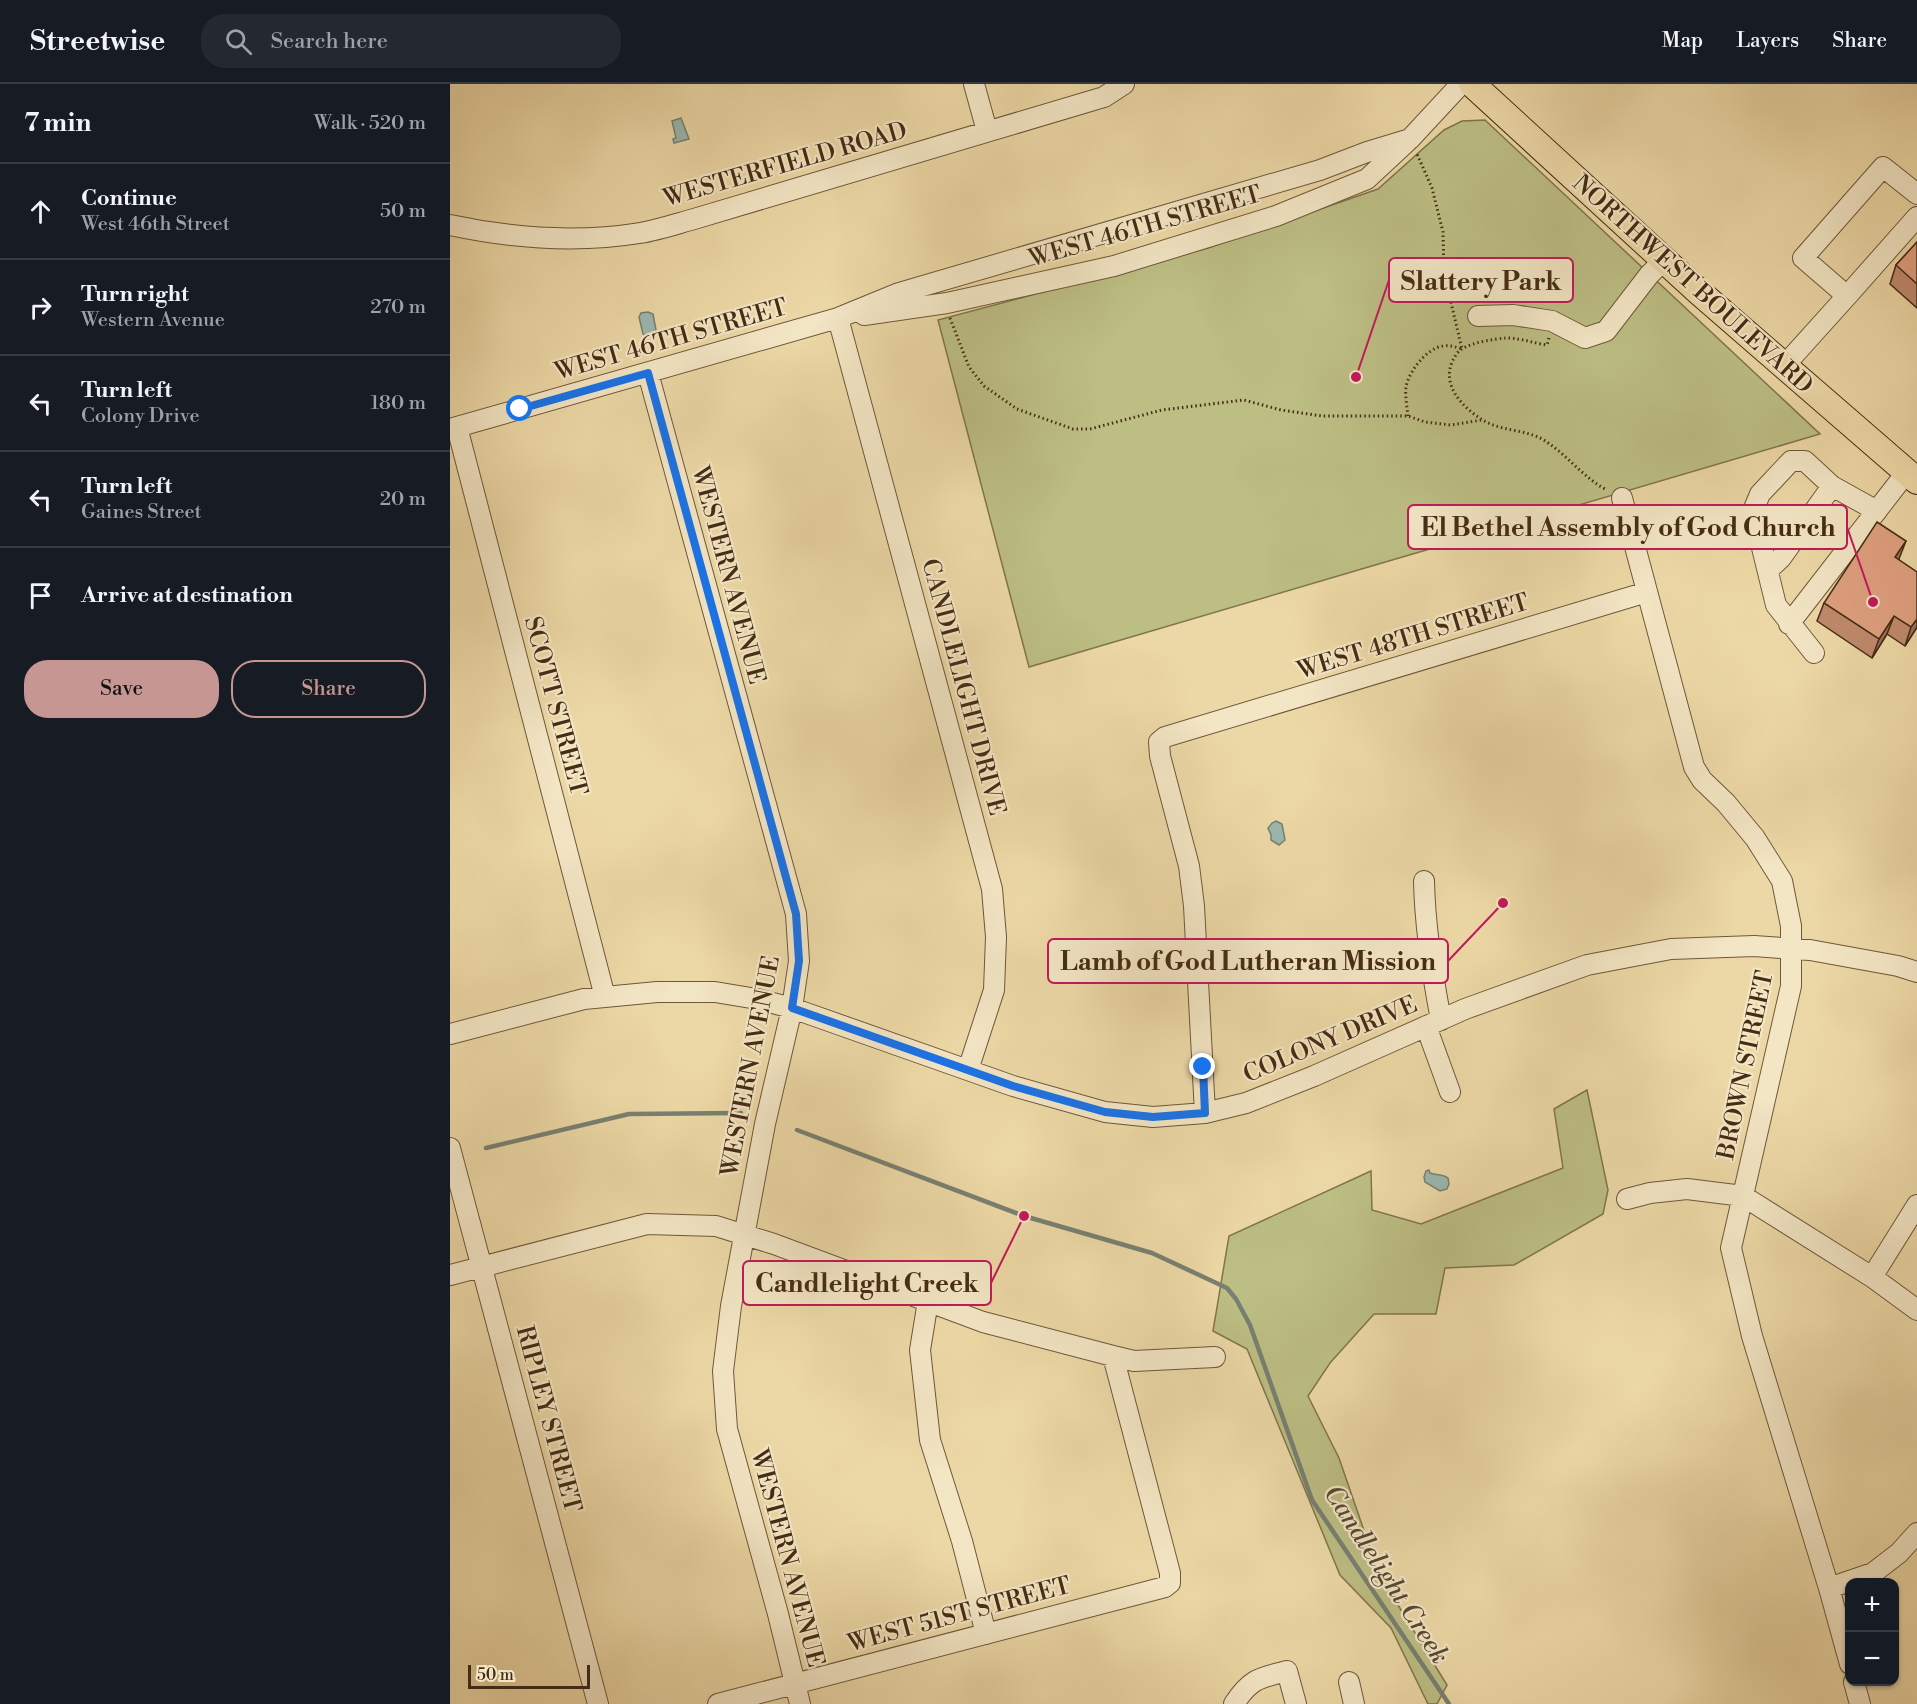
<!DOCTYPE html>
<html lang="en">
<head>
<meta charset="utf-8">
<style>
	:root { --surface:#171b24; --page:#242831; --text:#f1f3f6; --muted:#9ea1a6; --line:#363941; --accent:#c59692 }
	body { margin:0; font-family:"Libre Bodoni",serif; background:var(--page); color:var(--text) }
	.controls { position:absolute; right:18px; bottom:18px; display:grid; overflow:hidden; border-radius:12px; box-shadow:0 2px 4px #0004 }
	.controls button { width:54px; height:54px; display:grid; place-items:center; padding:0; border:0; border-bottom:2px solid var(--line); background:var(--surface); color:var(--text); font:30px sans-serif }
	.scale { position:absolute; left:18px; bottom:15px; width:122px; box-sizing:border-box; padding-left:6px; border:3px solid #452c15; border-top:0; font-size:16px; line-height:21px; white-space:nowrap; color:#452c15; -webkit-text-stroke:4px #f3e6c5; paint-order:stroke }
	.stop { position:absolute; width:18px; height:18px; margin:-14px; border:4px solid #1a73e8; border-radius:50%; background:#fff }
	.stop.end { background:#1a73e8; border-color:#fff; box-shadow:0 2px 6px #0008 }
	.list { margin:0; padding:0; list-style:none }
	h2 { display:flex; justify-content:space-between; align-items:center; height:78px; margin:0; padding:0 24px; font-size:26px }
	h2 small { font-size:20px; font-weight:400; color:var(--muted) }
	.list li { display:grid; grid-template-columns:39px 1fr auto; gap:18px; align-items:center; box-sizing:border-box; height:96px; padding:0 24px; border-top:2px solid var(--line) }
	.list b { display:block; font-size:22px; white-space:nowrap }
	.list p { margin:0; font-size:20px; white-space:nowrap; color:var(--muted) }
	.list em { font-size:20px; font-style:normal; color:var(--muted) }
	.actions { display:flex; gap:12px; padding:18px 24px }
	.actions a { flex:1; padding:14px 0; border:2px solid var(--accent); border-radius:24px; text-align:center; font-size:21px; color:var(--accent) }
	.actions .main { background:var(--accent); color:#111 }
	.icon { flex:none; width:33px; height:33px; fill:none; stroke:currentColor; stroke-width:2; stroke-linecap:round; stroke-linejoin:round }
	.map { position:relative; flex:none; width:1467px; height:1620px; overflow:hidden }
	header { display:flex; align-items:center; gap:36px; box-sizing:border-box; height:84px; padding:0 30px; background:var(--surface); border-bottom:2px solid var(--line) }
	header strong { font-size:28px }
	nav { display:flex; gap:33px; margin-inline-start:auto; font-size:21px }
	.search { width:420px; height:54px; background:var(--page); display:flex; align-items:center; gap:15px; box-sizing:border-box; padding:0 21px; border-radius:24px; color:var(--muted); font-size:22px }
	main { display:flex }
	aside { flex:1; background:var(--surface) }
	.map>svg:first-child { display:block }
	.green { fill:#bcbe84; stroke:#80754c; stroke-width:1.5 }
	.water { fill:#9ab8b0; stroke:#788072; stroke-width:1.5 }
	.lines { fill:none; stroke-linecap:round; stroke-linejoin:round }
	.stream { stroke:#788072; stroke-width:4.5 }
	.minor-casing { stroke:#6f5739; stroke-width:22 }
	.major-casing { stroke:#452c15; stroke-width:28 }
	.path { stroke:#452c15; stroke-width:3; stroke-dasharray:1.5 3; stroke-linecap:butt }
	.minor { stroke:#f3e6c5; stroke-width:20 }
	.major { stroke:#ecd8a6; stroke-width:26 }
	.wall { fill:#c08a6e; stroke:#452c15; stroke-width:1.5 }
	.shaded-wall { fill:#9c705a; stroke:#452c15; stroke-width:1.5 }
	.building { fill:#dfa080; stroke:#452c15; stroke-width:1.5 }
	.route { stroke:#1a73e8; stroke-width:8 }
	.labels { text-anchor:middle; stroke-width:4.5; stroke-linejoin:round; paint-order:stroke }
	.street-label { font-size:24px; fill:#452c15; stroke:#f3e6c5 }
	.water-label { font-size:26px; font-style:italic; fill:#564834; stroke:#f3e6c5 }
	.leader { fill:none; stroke:#c2185b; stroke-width:2 }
	.callout-dot { fill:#c2185b; stroke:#f3e6c5; stroke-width:2 }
	.callout { fill:#f3e6c5; stroke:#c2185b; stroke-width:2 }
	.callout-label { font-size:26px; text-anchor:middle; font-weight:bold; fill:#452c15 }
</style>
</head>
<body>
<header>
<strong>Streetwise</strong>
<div class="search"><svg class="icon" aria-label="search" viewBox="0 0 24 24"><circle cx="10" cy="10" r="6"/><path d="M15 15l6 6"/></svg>Search here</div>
<nav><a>Map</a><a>Layers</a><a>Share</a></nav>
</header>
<main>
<aside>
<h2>7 min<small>Walk · 520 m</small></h2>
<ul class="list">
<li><svg class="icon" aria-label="ahead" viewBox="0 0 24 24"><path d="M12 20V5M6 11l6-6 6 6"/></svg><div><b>Continue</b><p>West 46th Street</p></div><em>50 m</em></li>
<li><svg class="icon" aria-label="right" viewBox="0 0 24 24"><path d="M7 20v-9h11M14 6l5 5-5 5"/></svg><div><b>Turn right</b><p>Western Avenue</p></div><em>270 m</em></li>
<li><svg class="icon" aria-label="left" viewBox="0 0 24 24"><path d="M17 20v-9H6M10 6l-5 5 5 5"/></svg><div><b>Turn left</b><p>Colony Drive</p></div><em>180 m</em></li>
<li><svg class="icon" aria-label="left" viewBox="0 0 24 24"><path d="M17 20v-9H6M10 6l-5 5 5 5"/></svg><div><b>Turn left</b><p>Gaines Street</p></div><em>20 m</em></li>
<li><svg class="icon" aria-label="arrive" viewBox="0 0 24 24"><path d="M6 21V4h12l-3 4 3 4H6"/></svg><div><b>Arrive at destination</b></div></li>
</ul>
<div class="actions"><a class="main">Save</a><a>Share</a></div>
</aside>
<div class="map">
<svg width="1467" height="1620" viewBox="0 0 1467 1620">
	<rect width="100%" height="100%" fill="#ecd8a6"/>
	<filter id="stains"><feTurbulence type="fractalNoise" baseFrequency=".00333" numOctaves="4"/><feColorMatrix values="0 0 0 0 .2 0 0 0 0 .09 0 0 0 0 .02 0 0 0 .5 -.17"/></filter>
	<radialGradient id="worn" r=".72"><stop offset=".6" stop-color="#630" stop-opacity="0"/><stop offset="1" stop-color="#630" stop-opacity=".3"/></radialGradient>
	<path class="green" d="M1035 36 1370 350 579 583 488 236 758 164 928 105 994 46 1012 37Z
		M1137 1006 1158 1106 1153 1130 1064 1181 995 1184 986 1230H924L880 1279 858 1312 889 1374 929 1490 997 1601 987 1620H978L941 1544 890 1491 797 1265 763 1247 779 1152 921 1087 922 1126 971 1140 1113 1084 1104 1025Z"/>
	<path class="water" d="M231 34 239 55 224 59 223 55 226 54 222 37Z
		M198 228 203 230 206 246 204 251 198 253 193 250 189 233 191 229Z
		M826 737 832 740 835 756 829 761 821 756V751L818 744 822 739Z
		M979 1086 980 1089C987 1092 992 1089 998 1094L999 1100 997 1105 990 1107 975 1098 974 1093 976 1087Z"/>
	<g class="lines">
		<path class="stream" d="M347 1046 574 1132 702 1169 777 1204 786 1215 800 1241 862 1416 999 1620
			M36 1064 179 1030 291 1029"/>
		<g class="minor-casing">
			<path id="minor" d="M524 0 537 47
				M1467 110 1433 83 1353 174 1397 212 1467 133
				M0 141C61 154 128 159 190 149 208 146 226 140 244 135L654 13 674 0
				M414 231 497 219 664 182 826 132 917 95 960 55 1011 0
				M1028 232 1063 231 1102 237 1135 254 1156 247 1199 191 1214 176
				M388 234 542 805 546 853 544 906 518 986
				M1334 282 1397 212
				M198 289 346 830 349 877 342 924 315 1040 281 1222 273 1287 277 1345 328 1530 350 1620
				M7 343 155 913
				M0 345 388 234 449 209 870 86 917 68 960 55
				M1172 414 1244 683 1252 696 1276 719 1305 754 1332 797 1341 842V902L1281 1164 1302 1252 1379 1504 1400 1580
				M1318 486 1331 474 1382 402
				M1339 540 1456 389
				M1364 569 1326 521 1303 427 1310 410 1341 377H1355L1382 402 1427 427
				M974 797C975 845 982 889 991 936
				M976 942 1000 1008
				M0 950 134 915 207 908H265L307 915 342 924 563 1002 655 1028 703 1033 755 1029 796 1019 864 992 1015 925 1137 881 1221 865 1304 862 1360 866 1448 882 1467 888
				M755 1029 744 822 739 782 710 672 709 658 715 653 1197 508
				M0 1064 148 1620
				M1177 1115 1200 1109 1237 1105 1293 1112 1422 1193 1467 1226
				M0 1191 197 1140 266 1142 324 1160 533 1238 663 1272 684 1277 765 1273
				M1422 1193 1467 1121
				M478 1217 470 1266 480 1356 512 1457 536 1550
				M1379 1504 1423 1489 1449 1469 1467 1449
				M899 1598 904 1620
				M1404 1598 1410 1620
				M268 1620 715 1503 720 1499V1489L663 1272
				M784 1620C800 1595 809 1594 837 1587L846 1620"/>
		</g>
		<g class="major-casing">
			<path id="major" d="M1022 0 1249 208 1467 397"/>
		</g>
		<path class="path" d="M500 234 519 283 534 302 567 325 623 345H640L712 326 794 316 831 326 872 332H958L975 338 1001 341 1032 336
			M1099 254 1097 261C1083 259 1071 254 1056 254 1044 255 1023 258 1012 265 1008 267 1005 272 1003 276 991 300 1011 322 1031 335 1049 347 1073 345 1092 355 1116 369 1133 394 1157 406
			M958 332C957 323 955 312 956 303 959 287 977 264 993 262 1000 261 1006 263 1012 265L994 189 993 148 982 104 967 70"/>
		<use href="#minor" class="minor"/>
		<use href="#major" class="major"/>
	</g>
	<path class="wall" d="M1467 158V224L1440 200 1446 181Z
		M1449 476 1467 543 1455 562 1437 550 1422 574 1367 537 1374 519Z"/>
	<path class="shaded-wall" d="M1456 457 1449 475 1438 492 1445 473Z
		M1444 532 1437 550 1422 574 1429 555Z
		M1467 535V543L1455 562 1461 543Z"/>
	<path class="building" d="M1467 158V200L1446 181Z
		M1427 438 1456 457 1445 473 1467 488V535L1461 543 1444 532 1429 555 1374 519Z"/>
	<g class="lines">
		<path class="route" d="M70 325 198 289 346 830 349 877 342 924 563 1002 655 1028 703 1033 755 1029 753 983"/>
	</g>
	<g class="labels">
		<g class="street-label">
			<text transform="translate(335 80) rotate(-16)" y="8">WESTERFIELD ROAD</text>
			<text transform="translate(695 142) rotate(-16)" y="8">WEST 46TH STREET</text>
			<text transform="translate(1243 200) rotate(42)" y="8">NORTHWEST BOULEVARD</text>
			<text transform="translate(221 255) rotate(-16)" y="8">WEST 46TH STREET</text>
			<text transform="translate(279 491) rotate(75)" y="8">WESTERN AVENUE</text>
			<text transform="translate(963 552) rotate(-17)" y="8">WEST 48TH STREET</text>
			<text transform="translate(514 603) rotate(75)" y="8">CANDLELIGHT DRIVE</text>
			<text transform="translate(106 622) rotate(75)" y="8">SCOTT STREET</text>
			<text transform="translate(880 955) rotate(-23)" y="8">COLONY DRIVE</text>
			<text transform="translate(1295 981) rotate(-78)" y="8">BROWN STREET</text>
			<text transform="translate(300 982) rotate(-79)" y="8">WESTERN AVENUE</text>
			<text transform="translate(99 1335) rotate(75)" y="8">RIPLEY STREET</text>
			<text transform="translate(338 1474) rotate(75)" y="8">WESTERN AVENUE</text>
			<text transform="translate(509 1530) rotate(-15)" y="8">WEST 51ST STREET</text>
		</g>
		<g class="water-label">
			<text transform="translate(937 1490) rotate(57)" y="9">Candlelight Creek</text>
		</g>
	</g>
	<path class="leader" d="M906 293L939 196M1423 518L1397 443M1053 819L998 877M574 1132L541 1199"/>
	<g class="callout-dot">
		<circle cx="906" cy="293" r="6"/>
		<circle cx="1423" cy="518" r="6"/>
		<circle cx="1053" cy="819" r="6"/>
		<circle cx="574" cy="1132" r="6"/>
	</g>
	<g class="callout">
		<rect x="939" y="174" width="184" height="44" rx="6"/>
		<rect x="958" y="421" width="439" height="44" rx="6"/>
		<rect x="598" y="855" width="400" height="44" rx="6"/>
		<rect x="293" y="1177" width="248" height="44" rx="6"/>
	</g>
	<g class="callout-label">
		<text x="1031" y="206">Slattery Park</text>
		<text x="1178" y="452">El Bethel Assembly of God Church</text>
		<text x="798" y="886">Lamb of God Lutheran Mission</text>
		<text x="417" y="1208">Candlelight Creek</text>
	</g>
	<rect width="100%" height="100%" filter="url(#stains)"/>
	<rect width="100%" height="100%" fill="url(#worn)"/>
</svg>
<div class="controls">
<button>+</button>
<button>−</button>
</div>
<div class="scale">50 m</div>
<div class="stop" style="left:70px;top:325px"></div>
<div class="stop end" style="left:753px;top:983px"></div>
</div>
</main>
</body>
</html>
